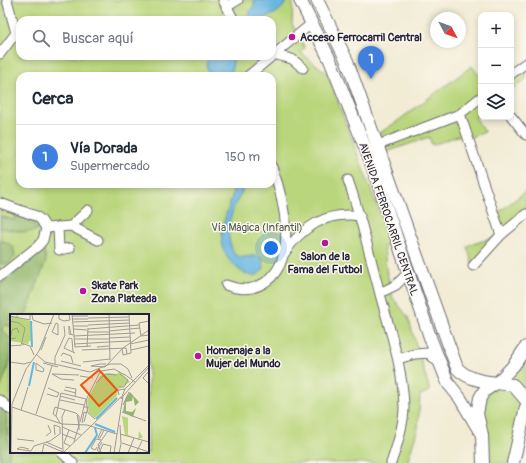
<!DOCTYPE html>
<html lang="es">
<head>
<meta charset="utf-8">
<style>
	:root { --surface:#fff; --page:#f6f6f7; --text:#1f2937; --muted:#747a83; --line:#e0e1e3; --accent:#b5179e }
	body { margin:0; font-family:Pangolin,sans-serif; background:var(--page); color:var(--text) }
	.controls { position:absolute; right:12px; top:12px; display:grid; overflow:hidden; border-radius:8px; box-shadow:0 2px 6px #0003 }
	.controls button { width:36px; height:36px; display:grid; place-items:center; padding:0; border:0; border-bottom:1px solid var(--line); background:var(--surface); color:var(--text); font:20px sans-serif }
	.compass { position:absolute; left:430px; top:12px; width:36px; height:36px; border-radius:50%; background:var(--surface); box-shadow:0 2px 6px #0003; rotate:131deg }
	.you { position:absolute; left:271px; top:248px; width:14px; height:14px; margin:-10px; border:3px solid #fff; border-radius:50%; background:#1a73e8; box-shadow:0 0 0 6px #1a73e833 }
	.badge { display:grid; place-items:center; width:26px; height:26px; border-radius:50%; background:var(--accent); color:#fff; font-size:13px; font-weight:700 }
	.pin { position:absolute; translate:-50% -33px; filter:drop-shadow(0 1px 2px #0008) }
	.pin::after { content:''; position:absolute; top:21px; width:14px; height:12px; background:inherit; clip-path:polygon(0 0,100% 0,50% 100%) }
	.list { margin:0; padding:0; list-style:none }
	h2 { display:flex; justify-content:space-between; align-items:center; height:52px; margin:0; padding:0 16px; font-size:17px }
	h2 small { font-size:13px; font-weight:400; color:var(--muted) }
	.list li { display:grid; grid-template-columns:26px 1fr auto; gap:12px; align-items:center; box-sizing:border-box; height:64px; padding:0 16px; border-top:1px solid var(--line) }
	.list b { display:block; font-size:15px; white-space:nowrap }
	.list p { margin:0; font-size:13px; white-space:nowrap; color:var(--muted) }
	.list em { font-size:13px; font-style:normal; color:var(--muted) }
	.icon { flex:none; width:22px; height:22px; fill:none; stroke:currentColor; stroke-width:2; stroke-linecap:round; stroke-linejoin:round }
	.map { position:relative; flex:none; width:526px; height:463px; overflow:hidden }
	.search { position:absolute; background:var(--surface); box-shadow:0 2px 6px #0003; left:16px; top:16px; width:260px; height:44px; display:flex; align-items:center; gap:10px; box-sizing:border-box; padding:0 14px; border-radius:12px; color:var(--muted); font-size:15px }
	.panel { position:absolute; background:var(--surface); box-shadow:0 2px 6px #0003; left:16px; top:72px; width:260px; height:116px; border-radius:12px }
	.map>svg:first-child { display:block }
	.green { fill:#b9d67c; stroke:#6e7c5c; fill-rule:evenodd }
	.forest { fill:#92b76c; stroke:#5a6c54 }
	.water { fill:#67b6e1; stroke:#446c8e }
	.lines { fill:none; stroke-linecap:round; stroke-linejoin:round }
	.street-casing { stroke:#6b6971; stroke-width:11 }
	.secondary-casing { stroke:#6b6971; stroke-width:14 }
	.street { stroke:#fff; stroke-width:9 }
	.secondary { stroke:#fff; stroke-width:12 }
	.poi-dot { fill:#b5179e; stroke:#fbf7ec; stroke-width:1.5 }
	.labels { text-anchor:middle; stroke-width:3; stroke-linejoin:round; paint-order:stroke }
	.poi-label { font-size:11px; font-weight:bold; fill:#22223b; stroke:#fbf7ec; text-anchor:start }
	.street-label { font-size:11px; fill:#22223b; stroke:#fbf7ec }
	.park-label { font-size:11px; fill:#4f584e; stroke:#fbf7ec }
	.inset-river { fill:none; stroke:#67b6e1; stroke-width:2 }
	.inset-road { fill:none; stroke:#9f9b97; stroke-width:1 }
	.view { fill:#e8590c; fill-opacity:0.15; stroke:#e8590c; stroke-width:2 }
	.inset-edge { fill:none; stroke:#22223b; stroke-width:2 }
</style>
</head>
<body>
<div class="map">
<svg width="526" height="463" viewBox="0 0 526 463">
	<rect width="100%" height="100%" fill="#fbf7ec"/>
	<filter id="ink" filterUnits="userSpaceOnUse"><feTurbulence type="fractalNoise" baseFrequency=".025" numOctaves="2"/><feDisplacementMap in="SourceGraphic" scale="8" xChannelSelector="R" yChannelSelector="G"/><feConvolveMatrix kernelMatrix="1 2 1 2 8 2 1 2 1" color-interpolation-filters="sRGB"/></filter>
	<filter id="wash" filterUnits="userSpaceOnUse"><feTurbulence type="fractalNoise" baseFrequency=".012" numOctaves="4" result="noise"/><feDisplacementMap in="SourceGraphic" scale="16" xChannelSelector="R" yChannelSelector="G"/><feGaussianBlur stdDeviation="0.9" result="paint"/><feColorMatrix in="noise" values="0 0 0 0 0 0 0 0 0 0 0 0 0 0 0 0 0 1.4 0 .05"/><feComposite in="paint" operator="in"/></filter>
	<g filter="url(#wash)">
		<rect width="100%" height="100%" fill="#f2ecd5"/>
		<path class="green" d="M0 0H291L293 3 292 24 305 48 300 52 327 73 391 243 384 246 386 269 393 298 408 317 430 391 420 395 418 428 407 463H0ZM20 20H272V56H20ZM20 76H272V184H20ZM11 315H148V452H11Z
			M526 63V79L511 90V74Z
			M472 66 481 78V112L475 117 485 132 468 138 466 133 432 145 429 137 381 154 375 136 395 123Z
			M526 191V214L473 266 467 246 500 235 494 216Z
			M526 347V407L513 463H483L480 398Z"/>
		<path class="forest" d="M15 215 32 221 38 229 36 231 23 232 0 228V216L14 220Z
			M4 241 13 246 15 256C12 262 8 265 0 263V242Z
			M44 250 46 261 26 315H11V326L5 325 2 328 3 332 11 339V358L0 390V285Z
			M0 407 6 413 10 463H0Z"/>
		<path class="water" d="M254 0H287C281 16 261 20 245 20L254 5Z
			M207 56H234L231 75 210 76 207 68Z
			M205 184H246C236 203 223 223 231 246 232 250 233 253 237 256 244 259 251 255 258 256L263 261 264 268C259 275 255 278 246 274 241 272 236 267 232 263 211 242 227 216 233 193L231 188C223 184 214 189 205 184Z"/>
	</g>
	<g filter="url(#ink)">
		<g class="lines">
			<g class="street-casing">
				<path id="street" d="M223 0 234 20
					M226 7 238 0
					M0 54 16 33 7 0
					M272 54 292 59 303 68
					M511 74 526 63
					M248 76 311 24
					M460 114 501 235
					M511 116 526 135
					M378 145 460 114 481 97
					M348 180C361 217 370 256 380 294 390 331 403 368 404 407 404 425 397 446 391 463
					M0 203 36 216 41 220 46 228 43 240 38 246 0 276
					M71 226 98 240
					M58 227 59 250 70 248
					M46 228 71 226 88 210
					M284 254C301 227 327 211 360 216
					M473 266 501 235 526 214
					M226 285C239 290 251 291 264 283 299 261 284 199 272 167
					M380 293 396 285 409 272
					M398 359 415 354 428 353 440 364
					M0 400 11 410
					M61 452 73 463"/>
			</g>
			<g class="secondary-casing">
				<path id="secondary" d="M300 0 330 60 371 162 431 340 448 383 460 398 482 435
					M317 0 347 61 457 368C470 383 495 382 513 385L526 400
					M483 463 482 435 477 414 480 398 484 391 498 382 514 365 526 347
					M513 463 526 407"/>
			</g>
			<use href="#street" class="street"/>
			<use href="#secondary" class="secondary"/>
		</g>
	</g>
	<g class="poi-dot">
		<circle cx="292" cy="37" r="4"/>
		<circle cx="325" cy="243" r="4"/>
		<circle cx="83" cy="291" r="4"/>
		<circle cx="198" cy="356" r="4"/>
	</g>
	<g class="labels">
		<g class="poi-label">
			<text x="300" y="41">Acceso Ferrocarril Central</text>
			<text x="325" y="260" text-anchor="middle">Salon de la<tspan x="325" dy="13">Fama del Futbol</tspan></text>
			<text x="91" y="289">Skate Park<tspan x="91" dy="13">Zona Plateada</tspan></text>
			<text x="206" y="354">Homenaje a la<tspan x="206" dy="13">Mujer del Mundo</tspan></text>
		</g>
		<g class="street-label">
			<text transform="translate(389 219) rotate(71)" y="4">AVENIDA FERROCARRIL CENTRAL</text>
		</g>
		<g class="park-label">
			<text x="257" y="231">Vía Mágica (Infantil)</text>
		</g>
	</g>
	<g transform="translate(10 314)">
		<rect width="139" height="139" fill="#f2ecd5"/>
		<path d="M7 0 9 4 23 8 21 10 22 27H19L18 30 0 27V2L6 3ZM109 57 120 68 108 75 107 82 85 104 79 99 77 86 90 62 98 59 107 60ZM112 102 118 104V121L128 125 129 117 133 123 129 125 139 128 115 121Z" fill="#b9d67c"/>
		<path d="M120 78 129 88 125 92 123 82 122 87 116 88V97L122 98 126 94 123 103 113 98 115 86Z" fill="#92b76c"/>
		<path class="inset-river" d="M21 7 22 33M19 72 24 48M86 105 107 84M85 110 105 118M75 139 87 121 85 114"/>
		<path class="inset-road" d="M49 0V5L54 7 60 6 59 0M62 0 65 33 81 32M99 0 100 46M22 1 23 6 34 10 42 9M0 2 20 6V0M62 2H78M78 4 119 3M62 5H78M0 7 9 9 15 14 12 28M139 7 129 9 131 22 139 21M63 8 120 6M46 9 48 10V21L42 18ZM78 11 120 9M63 12H78M63 15 77 16M78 15 129 11M99 17 130 14M77 18H99M61 20 59 12V20L63 21M64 22 125 19M6 24 0 25 2 16 7 14 9 19M99 24 120 23M64 25H99M99 28 121 27M64 30 99 28M120 30 139 26M14 31 11 29 20 32 24 41M0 32 12 31M77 33 78 14M87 33 99 32M112 35 113 41 121 39 119 0M31 36 36 23M72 36 116 34 117 40M121 36 139 32M63 38 62 25 59 24 54 34 65 39M26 40 35 48 80 58 100 50H111L118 55 122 64M51 42 53 39 61 42 63 49M51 47 71 52M0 48 14 50 20 48M73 48 100 45M26 49 34 55 33 58 26 56ZM33 49 48 53M45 50V43L55 21 54 12M96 50H90L81 52 95 53 113 34 139 16M91 57 104 55 115 61M139 57 133 64 139 70M42 60 69 61M42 60 51 65 64 66M114 60 125 68M70 62 83 64M86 69 95 60 107 61M55 73 66 75 65 82M109 73H114L118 66 110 60M54 76 66 79M37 80 47 83 49 79 38 74M109 81 108 76 115 75M50 82 65 86M111 85 115 75 139 51M50 86 74 91M113 91 119 78M2 93 52 110 77 111 107 120M73 93H78L74 108M11 96 18 73M112 98 136 107M26 100 42 52M46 102 43 100 45 93 66 99 69 102V116M85 105 78 99 76 86 90 58M70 108 76 85M50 109 46 102 51 79 76 85M72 109 74 98 77 99M52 113 71 121M92 115 88 124H90L94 116M59 116 54 129 60 132M52 120 65 125M110 120 139 128M45 121 44 111 50 113V119M36 122 41 118 38 111M7 125 24 127M36 128 52 135M64 128 69 111 67 101M112 129 139 138M87 133 85 136 81 134 86 125 91 126M7 135 21 137 24 132 40 127 51 119M7 135 11 133 19 135M90 137 93 130 101 132 100 139M53 138 52 103 55 96M90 138 87 136 92 128M91 138 88 131 98 117M1 139 2 90 16 55 29 37 44 0M32 139 34 130 53 138M53 139 111 83M104 139 113 82 139 53M109 139 111 130 110 111M118 139 124 124M126 139 132 127"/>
		<path class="view" d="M89 56 107 76 89 92 71 71Z"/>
		<rect width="139" height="139" class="inset-edge"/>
	</g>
</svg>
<div class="controls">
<button>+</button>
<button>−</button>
<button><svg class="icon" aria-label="layers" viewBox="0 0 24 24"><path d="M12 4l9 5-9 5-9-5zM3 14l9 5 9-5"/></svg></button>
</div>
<svg class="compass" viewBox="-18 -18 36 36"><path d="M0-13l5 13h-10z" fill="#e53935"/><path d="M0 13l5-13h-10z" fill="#747a83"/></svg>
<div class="you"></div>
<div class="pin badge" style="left:371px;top:79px;background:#3f7fe0">1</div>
<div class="search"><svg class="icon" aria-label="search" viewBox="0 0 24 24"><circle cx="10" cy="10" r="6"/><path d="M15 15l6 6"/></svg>Buscar aquí</div>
<section class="panel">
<h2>Cerca<small></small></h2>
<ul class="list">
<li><span class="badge" style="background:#3f7fe0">1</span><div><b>Vía Dorada</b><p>Supermercado</p></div><em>150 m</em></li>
</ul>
</section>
</div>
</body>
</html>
